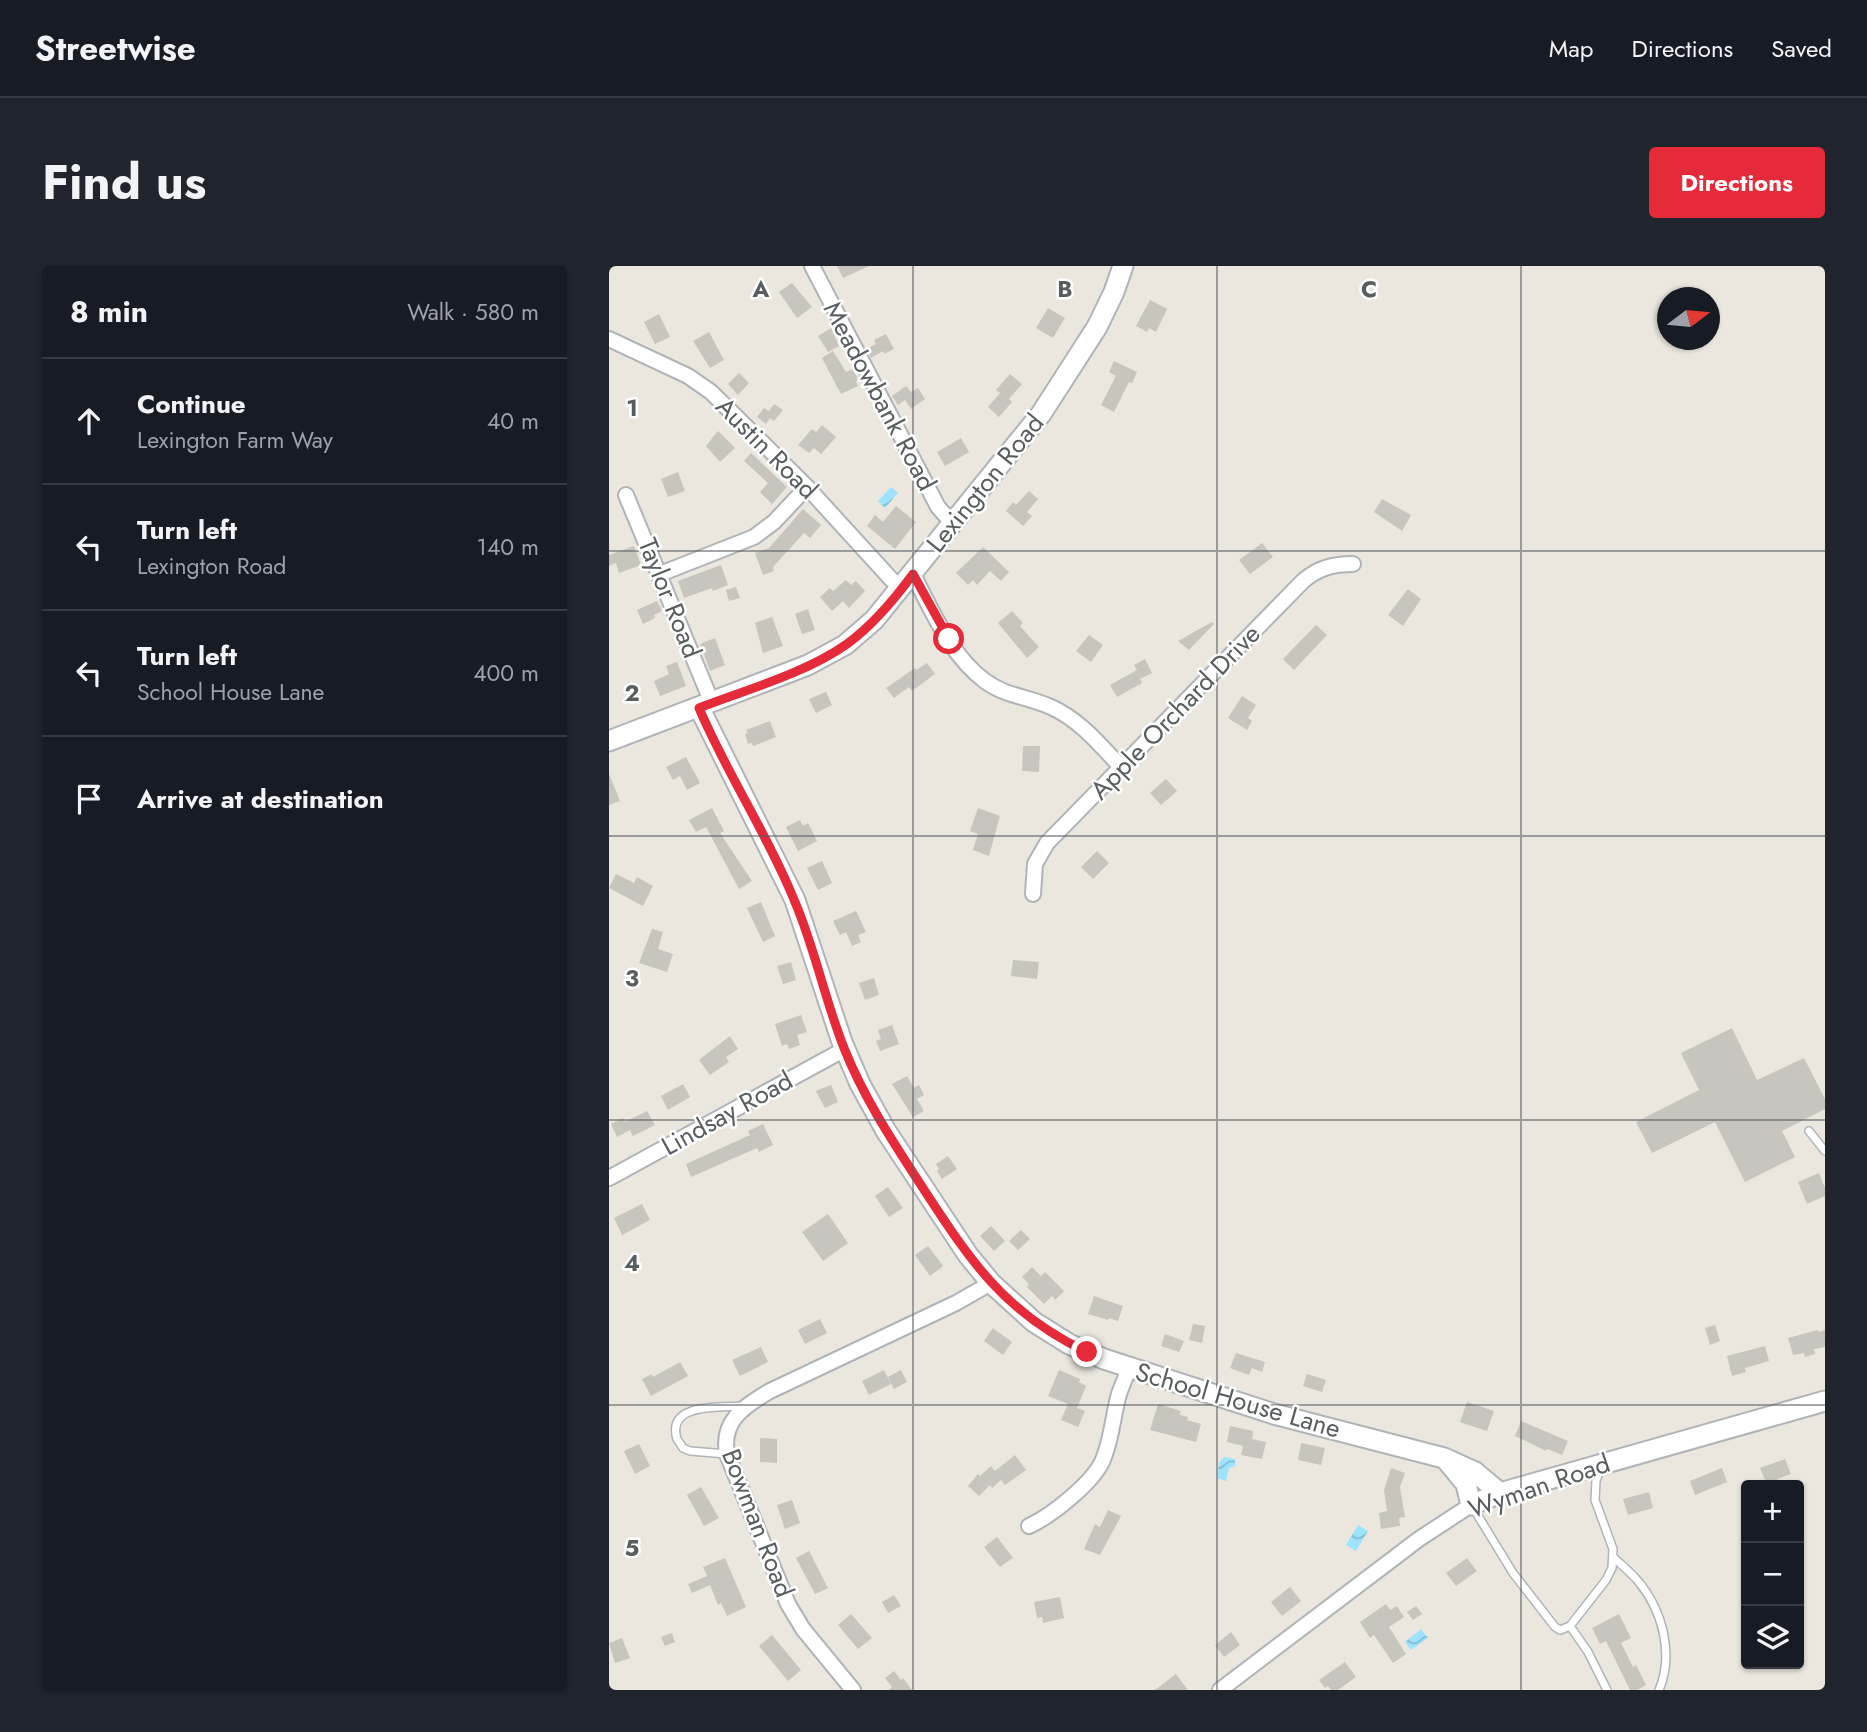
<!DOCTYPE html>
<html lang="en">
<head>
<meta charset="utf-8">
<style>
	:root { --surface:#171b24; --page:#20242c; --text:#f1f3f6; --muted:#9ea1a6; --line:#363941; --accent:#e52b3a }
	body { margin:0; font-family:Jost,sans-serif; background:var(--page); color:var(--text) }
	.controls { position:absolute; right:21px; bottom:21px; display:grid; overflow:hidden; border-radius:7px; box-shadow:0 2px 5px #0004 }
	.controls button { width:63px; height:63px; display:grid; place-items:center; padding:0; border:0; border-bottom:2px solid var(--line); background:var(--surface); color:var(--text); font:35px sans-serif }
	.compass { position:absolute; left:1048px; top:21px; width:63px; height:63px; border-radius:50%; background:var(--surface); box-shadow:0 2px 5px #0004; rotate:74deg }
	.stop { position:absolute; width:21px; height:21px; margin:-16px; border:5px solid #e52b3a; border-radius:50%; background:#fff }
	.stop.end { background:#e52b3a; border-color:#fff; box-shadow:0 2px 7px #0008 }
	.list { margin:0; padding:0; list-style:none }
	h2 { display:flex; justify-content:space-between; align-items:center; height:91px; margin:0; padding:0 28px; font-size:30px }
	h2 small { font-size:23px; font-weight:400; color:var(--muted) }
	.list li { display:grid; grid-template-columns:46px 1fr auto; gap:21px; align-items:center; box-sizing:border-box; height:126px; padding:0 28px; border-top:2px solid var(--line) }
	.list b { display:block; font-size:26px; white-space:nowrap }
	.list p { margin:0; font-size:23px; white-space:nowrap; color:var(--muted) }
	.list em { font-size:23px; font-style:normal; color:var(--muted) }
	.icon { flex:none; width:38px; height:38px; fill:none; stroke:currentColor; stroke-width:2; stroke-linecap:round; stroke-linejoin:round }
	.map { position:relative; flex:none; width:1216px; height:1424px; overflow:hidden; border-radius:7px }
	header { display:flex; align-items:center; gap:42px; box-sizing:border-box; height:98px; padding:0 35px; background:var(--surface); border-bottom:2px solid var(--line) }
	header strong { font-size:33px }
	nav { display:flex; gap:38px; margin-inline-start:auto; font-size:24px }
	.intro { display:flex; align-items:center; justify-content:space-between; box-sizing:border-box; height:168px; padding:0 42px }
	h1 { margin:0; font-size:49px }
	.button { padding:18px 32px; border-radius:7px; background:var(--accent); color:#fff; font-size:24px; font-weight:700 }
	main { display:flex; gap:42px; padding:0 42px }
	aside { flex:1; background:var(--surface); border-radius:7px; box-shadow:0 2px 5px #0004 }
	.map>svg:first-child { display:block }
	.water { fill:url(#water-waves) }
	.building { fill:#c8c4be }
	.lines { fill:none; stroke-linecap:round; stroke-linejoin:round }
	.service-casing { stroke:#b0b4b7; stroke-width:10 }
	.minor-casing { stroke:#b0b4b7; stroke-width:18 }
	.tertiary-casing { stroke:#b0b4b7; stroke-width:23 }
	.service { stroke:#fff; stroke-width:7 }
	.minor { stroke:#fff; stroke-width:14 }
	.tertiary { stroke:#fff; stroke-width:19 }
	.route { stroke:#e52b3a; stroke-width:9 }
	.grid { fill:none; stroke:#585d60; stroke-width:2; stroke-opacity:0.55 }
	.labels { text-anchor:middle; stroke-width:5; stroke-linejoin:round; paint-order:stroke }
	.street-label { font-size:26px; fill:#585d60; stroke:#fff }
	.grid-label { font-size:23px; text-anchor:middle; font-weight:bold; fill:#585d60; stroke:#fff; stroke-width:5; stroke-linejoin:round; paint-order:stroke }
</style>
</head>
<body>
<header>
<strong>Streetwise</strong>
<nav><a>Map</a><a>Directions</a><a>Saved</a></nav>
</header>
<div class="intro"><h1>Find us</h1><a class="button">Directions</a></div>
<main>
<aside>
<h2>8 min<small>Walk · 580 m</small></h2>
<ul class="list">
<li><svg class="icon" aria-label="ahead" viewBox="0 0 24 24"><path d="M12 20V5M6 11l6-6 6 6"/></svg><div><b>Continue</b><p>Lexington Farm Way</p></div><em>40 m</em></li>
<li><svg class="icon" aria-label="left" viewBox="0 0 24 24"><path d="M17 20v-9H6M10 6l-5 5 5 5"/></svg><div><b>Turn left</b><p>Lexington Road</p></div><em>140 m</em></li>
<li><svg class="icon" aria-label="left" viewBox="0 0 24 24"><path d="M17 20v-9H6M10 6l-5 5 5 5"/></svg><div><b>Turn left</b><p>School House Lane</p></div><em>400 m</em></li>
<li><svg class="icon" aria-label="arrive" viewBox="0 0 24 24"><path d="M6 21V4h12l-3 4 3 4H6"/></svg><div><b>Arrive at destination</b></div></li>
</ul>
</aside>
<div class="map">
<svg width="1216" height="1424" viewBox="0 0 1216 1424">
	<defs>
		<pattern id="water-waves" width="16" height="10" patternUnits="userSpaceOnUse" patternTransform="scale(1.75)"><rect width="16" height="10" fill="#9de3fd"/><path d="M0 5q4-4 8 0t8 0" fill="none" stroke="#83bbd0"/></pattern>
	</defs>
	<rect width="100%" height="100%" fill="#ebe7df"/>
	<path class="water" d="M282 221 289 227 276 242 269 235Z
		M615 1191 626 1193V1200L620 1202 617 1215 608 1212 610 1197Z
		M749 1259 759 1265 747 1285 737 1279Z
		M812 1363 819 1372 802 1384 796 1376Z"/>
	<path class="building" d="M228 0H260L234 12Z
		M183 17 203 41 188 52 170 26Z
		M541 34 558 43 547 66 540 62 538 66 527 60Z
		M439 42 456 52 444 72 427 62Z
		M50 48 61 71 46 78 35 56Z
		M222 62 230 80 219 86 209 70Z
		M100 66 115 94 101 102 84 75Z
		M277 68 285 83 275 88 274 85 262 92 257 83 267 78 265 74Z
		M224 85 237 106 244 103 249 114 247 115 249 120 232 128 213 92Z
		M505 95 528 106 523 117 520 116 505 146 492 139 507 110 500 106Z
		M130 107 140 117 129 129 119 118Z
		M401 108 413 118 400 133 403 136 390 151 379 141 391 127 387 124Z
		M297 120 302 126 309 122 316 133 302 143 296 134 289 139 283 130Z
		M165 138 174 144 165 155 161 152 157 158 148 151 155 142 160 145Z
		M213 159 227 171 212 188 205 182 200 187 189 179 203 163 207 166Z
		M109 165 126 182 111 196 97 180Z
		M352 172 360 186 336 200 328 186Z
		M142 187 178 221 163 238 151 226 159 217 135 195Z
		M69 206 76 225 59 231 52 213Z
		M420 225 429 233 418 246 423 250 414 260 397 245 404 236 407 239Z
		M773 233 802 249 793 265 765 246Z
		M287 240 307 256 286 283 258 260 266 249 274 256Z
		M194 243 212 259 201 272 195 267 164 301 165 305 154 309 146 287 160 282Z
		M653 277 664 291 641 308 630 294Z
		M25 280 32 299 10 307 7 297 0 300V289Z
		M374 281 400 306 392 315 381 305 368 319 364 314 359 319 347 307Z
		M112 299 119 319 104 325 103 322 75 332 69 315Z
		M237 314 242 319 247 315 256 325 240 342 234 335 223 345 211 331 221 322 224 325Z
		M127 321 131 332 120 335 117 324Z
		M799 323 812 333 794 360 779 349Z
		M48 335 53 345 45 349 46 352 34 358 28 344Z
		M199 343 206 364 193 368 186 348Z
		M403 345 414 357 411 360 430 381 418 392 389 357Z
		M163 351 174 380 154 387 146 357Z
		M603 356 605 358 580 384 569 375Z
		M707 359 718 369 685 404 674 393Z
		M480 369 494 379 482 396 467 385Z
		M106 372 116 399 101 405 91 378Z
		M536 393 543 407 531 413 533 417 508 431 501 419 528 404 525 399Z
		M68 396 77 420 51 430 45 415 60 408 57 400Z
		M318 397 326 408 303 425 300 421 285 432 277 422 306 402 307 404Z
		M217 426 223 439 207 447 200 433Z
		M633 430 647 439 639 452 643 455 638 464 619 452Z
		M161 455 167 471 144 480 143 477 139 478 136 468 139 467 137 464Z
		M414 480H431L430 506 413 505Z
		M77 491 91 517 78 524 71 510 64 514 57 501Z
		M0 508 11 535 0 539Z
		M557 513 568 525 552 539 541 527Z
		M103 542 115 565 111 567 143 615 130 623 97 561 87 566 80 554Z
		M369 542 391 550 380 590 364 584 369 568 361 565Z
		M191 554 194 560 199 557 208 575 189 585 177 561Z
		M488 585 500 597 484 613 472 601Z
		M213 595 223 617 209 624 198 602Z
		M7 608 25 617 28 611 44 620 34 640 0 622Z
		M152 636 166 670 154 676 138 642Z
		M247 645 257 666 249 669 252 676 243 680 237 666 231 669 224 655Z
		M43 663 54 666 49 683 64 688 58 706 30 697Z
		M404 694 430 696 428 713 402 710Z
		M182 696 187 714 174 718 168 700Z
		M265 712 270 729 256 734 250 717Z
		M192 749 198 766 188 769 191 779 180 783 178 778 173 780 166 758Z
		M283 759 290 778 271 785 267 775 272 773 269 764Z
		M1123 762 1148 814 1195 792 1216 833V843L1173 865 1186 891 1136 916 1106 856 1043 887 1027 856 1090 824 1072 787Z
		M121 770 129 783 117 791 120 796 101 809 90 794Z
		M298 810 305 822 310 819 315 829 308 833 315 845 304 851 283 818Z
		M74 818 81 831 59 844 52 830Z
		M222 819 229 836 216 842 207 825Z
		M38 845 46 859 24 870 21 864 8 871 2 858 14 852 16 856Z
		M154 858 164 879 150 886 148 882 82 911 77 898 141 869 139 865Z
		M339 890 348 903 333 913 328 905 330 903 327 898Z
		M1210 907 1216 922V930L1198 938 1189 916Z
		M279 921 294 942 280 951 266 930Z
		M33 938 41 954 13 969 5 952Z
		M219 948 239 977 214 995 193 966Z
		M382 960 396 975 385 985 371 970Z
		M412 964 421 973 409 984 400 975Z
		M319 980 334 1000 321 1010 306 989Z
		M423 1001 432 1010 436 1006 455 1025 446 1034 443 1030 435 1038 418 1021 420 1018 413 1011Z
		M485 1030 514 1040 509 1055 500 1052 499 1054 479 1048Z
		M211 1053 218 1067 196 1078 189 1064Z
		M584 1058 596 1060 593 1077 580 1074Z
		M1106 1059 1111 1075 1101 1079 1096 1062Z
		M384 1062 403 1076 394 1089 375 1075Z
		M1209 1064 1210 1066 1216 1064V1081L1205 1083 1206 1088 1196 1091 1195 1087 1184 1089 1179 1072Z
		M556 1068 575 1075 570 1086 552 1080Z
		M1156 1080 1160 1095 1136 1102 1137 1106 1123 1110 1118 1090Z
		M152 1081 159 1096 131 1110 123 1094Z
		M627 1087 656 1096 653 1106 643 1102 640 1109 621 1102Z
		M71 1096 79 1110 42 1130 33 1113 43 1108 44 1111Z
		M275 1104 282 1118 260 1129 253 1115Z
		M292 1104 298 1116 285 1123 279 1111Z
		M450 1104 471 1113 470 1116 477 1120 468 1142 476 1145 469 1161 452 1154 459 1138 439 1130Z
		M698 1108 717 1114 713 1126 694 1120Z
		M858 1136 885 1145 878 1165 851 1156Z
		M549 1138 572 1145 571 1149 579 1151 578 1154 592 1158 587 1176 541 1164Z
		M912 1155 959 1175 953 1189 938 1183 937 1185 906 1170Z
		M621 1160 644 1165 643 1173 657 1176 653 1193 632 1189 634 1180 618 1176Z
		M151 1172 168 1173V1197L151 1196Z
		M692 1177 716 1182 712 1199 689 1194Z
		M30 1178 41 1200 26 1208 15 1185Z
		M406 1189 417 1204 396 1219 392 1214 383 1222 381 1219 370 1230 359 1220 369 1208 371 1210 382 1200 386 1205Z
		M1176 1193 1182 1208 1168 1213 1171 1219H1158L1151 1202Z
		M782 1202 796 1207 791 1221 796 1251 790 1252 791 1260 772 1263 770 1247 778 1245 775 1224Z
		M1113 1202 1118 1216 1086 1229 1081 1215Z
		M92 1221 110 1252 95 1260 78 1229Z
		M1040 1226 1044 1242 1019 1249 1014 1233Z
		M183 1234 191 1257 176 1263 168 1239Z
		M499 1244 512 1250 491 1289 475 1283 486 1258 491 1261Z
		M388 1271 404 1292 391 1301 375 1281Z
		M200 1285 219 1322 206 1328 187 1292Z
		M116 1292 137 1341 118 1350 112 1337 109 1339 101 1319 83 1327 79 1318 98 1310 94 1301Z
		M858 1292 868 1305 847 1320 837 1307Z
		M681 1321 692 1335 673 1350 662 1336Z
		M285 1329 292 1340 279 1347 273 1336Z
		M451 1331 455 1352 434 1357 433 1351 428 1352 425 1336Z
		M777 1338 781 1344 788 1340 795 1351 780 1361 797 1388 784 1397 765 1369 761 1372 751 1356Z
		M807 1340 813 1348 804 1354 798 1346Z
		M242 1348 263 1372 249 1383 229 1359Z
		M1010 1348 1022 1372 1012 1377 1024 1401 1027 1399 1037 1419 1028 1424H1021L997 1375 991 1378 983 1362Z
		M622 1366 631 1379 615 1391 606 1379Z
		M63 1367 66 1376 56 1380 52 1371Z
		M163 1369 192 1404 179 1415 150 1380Z
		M13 1372 21 1392 6 1397 0 1377Z
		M736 1396 747 1411 729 1424H722L719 1420 716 1422 710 1414Z
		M285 1405 292 1414 294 1412 303 1424H280L283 1421 276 1412Z
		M567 1408 579 1424H546Z"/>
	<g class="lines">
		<g class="service-casing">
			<path id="service" d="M1200 865 1216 885
				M118 1188 81 1185 74 1182 68 1173C57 1136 112 1142 135 1140
				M863 1240 904 1307 946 1361 951 1364 961 1360 997 1314 1003 1302 1004 1283 986 1234 987 1215 992 1201
				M1005 1292C1013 1299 1022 1307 1029 1315 1054 1345 1065 1389 1050 1424
				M961 1360 979 1386 998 1424"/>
		</g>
		<g class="minor-casing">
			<path id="minor" d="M203 0 329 241 343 257
				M0 73 79 110 102 126 198 221 292 324
				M17 229 103 437
				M51 308 145 271 165 256 198 221
				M304 308C323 345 342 390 376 415 396 430 420 431 442 441 471 454 490 478 512 501
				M424 628 426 598 438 577 694 315C709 302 724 298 744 298
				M0 912 236 783
				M420 1260C442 1250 487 1215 495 1191 503 1171 504 1149 510 1128 513 1119 517 1111 520 1102
				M244 1424 194 1363 179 1338 118 1188C112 1155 135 1140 161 1125L347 1037 382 1017
				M611 1424 810 1273 862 1239"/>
		</g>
		<g class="tertiary-casing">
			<path id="tertiary" d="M90 441 186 634 233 776 251 818 277 865 359 989 382 1017 425 1056 460 1078 495 1093 665 1148 835 1192 866 1206 891 1227
				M0 475 199 399 236 379 265 354 432 148 488 61 505 26 514 0
				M838 1195 857 1218 862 1239 891 1227 1216 1135"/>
		</g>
		<use href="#service" class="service"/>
		<use href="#minor" class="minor"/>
		<use href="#tertiary" class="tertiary"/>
	</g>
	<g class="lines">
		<path class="route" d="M340 373 304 308C285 334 264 359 238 378 195 408 139 423 90 442 118 508 159 569 186 636 206 683 216 734 235 782 254 830 282 873 310 916 359 991 393 1046 478 1086"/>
	</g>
	<path class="grid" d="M304 0V1424M608 0V1424M912 0V1424M0 285H1216M0 570H1216M0 854H1216M0 1139H1216"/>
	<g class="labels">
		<g class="street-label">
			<text transform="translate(271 130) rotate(62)" y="9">Meadowbank Road</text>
			<text transform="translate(158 182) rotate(45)" y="9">Austin Road</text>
			<text transform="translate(376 217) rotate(-51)" y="9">Lexington Road</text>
			<text transform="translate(61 332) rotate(68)" y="9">Taylor Road</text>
			<text transform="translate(566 446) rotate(-46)" y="9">Apple Orchard Drive</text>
			<text transform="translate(118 847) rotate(-29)" y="9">Lindsay Road</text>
			<text transform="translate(629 1134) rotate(16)" y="9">School House Lane</text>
			<text transform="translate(930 1220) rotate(-19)" y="9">Wyman Road</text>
			<text transform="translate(149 1257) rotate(69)" y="9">Bowman Road</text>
		</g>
	</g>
	<g class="grid-label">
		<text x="152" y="31">A</text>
		<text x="456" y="31">B</text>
		<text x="760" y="31">C</text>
		<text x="23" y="150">1</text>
		<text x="23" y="435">2</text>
		<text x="23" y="720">3</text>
		<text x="23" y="1005">4</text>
		<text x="23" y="1290">5</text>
	</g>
</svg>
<div class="controls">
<button>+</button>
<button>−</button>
<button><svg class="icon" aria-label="layers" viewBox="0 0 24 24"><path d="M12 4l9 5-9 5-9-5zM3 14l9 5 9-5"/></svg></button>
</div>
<svg class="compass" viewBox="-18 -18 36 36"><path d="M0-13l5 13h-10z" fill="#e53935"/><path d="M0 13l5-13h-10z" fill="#9ea1a6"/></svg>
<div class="stop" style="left:340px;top:373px"></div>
<div class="stop end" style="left:478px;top:1086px"></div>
</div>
</main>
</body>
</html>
